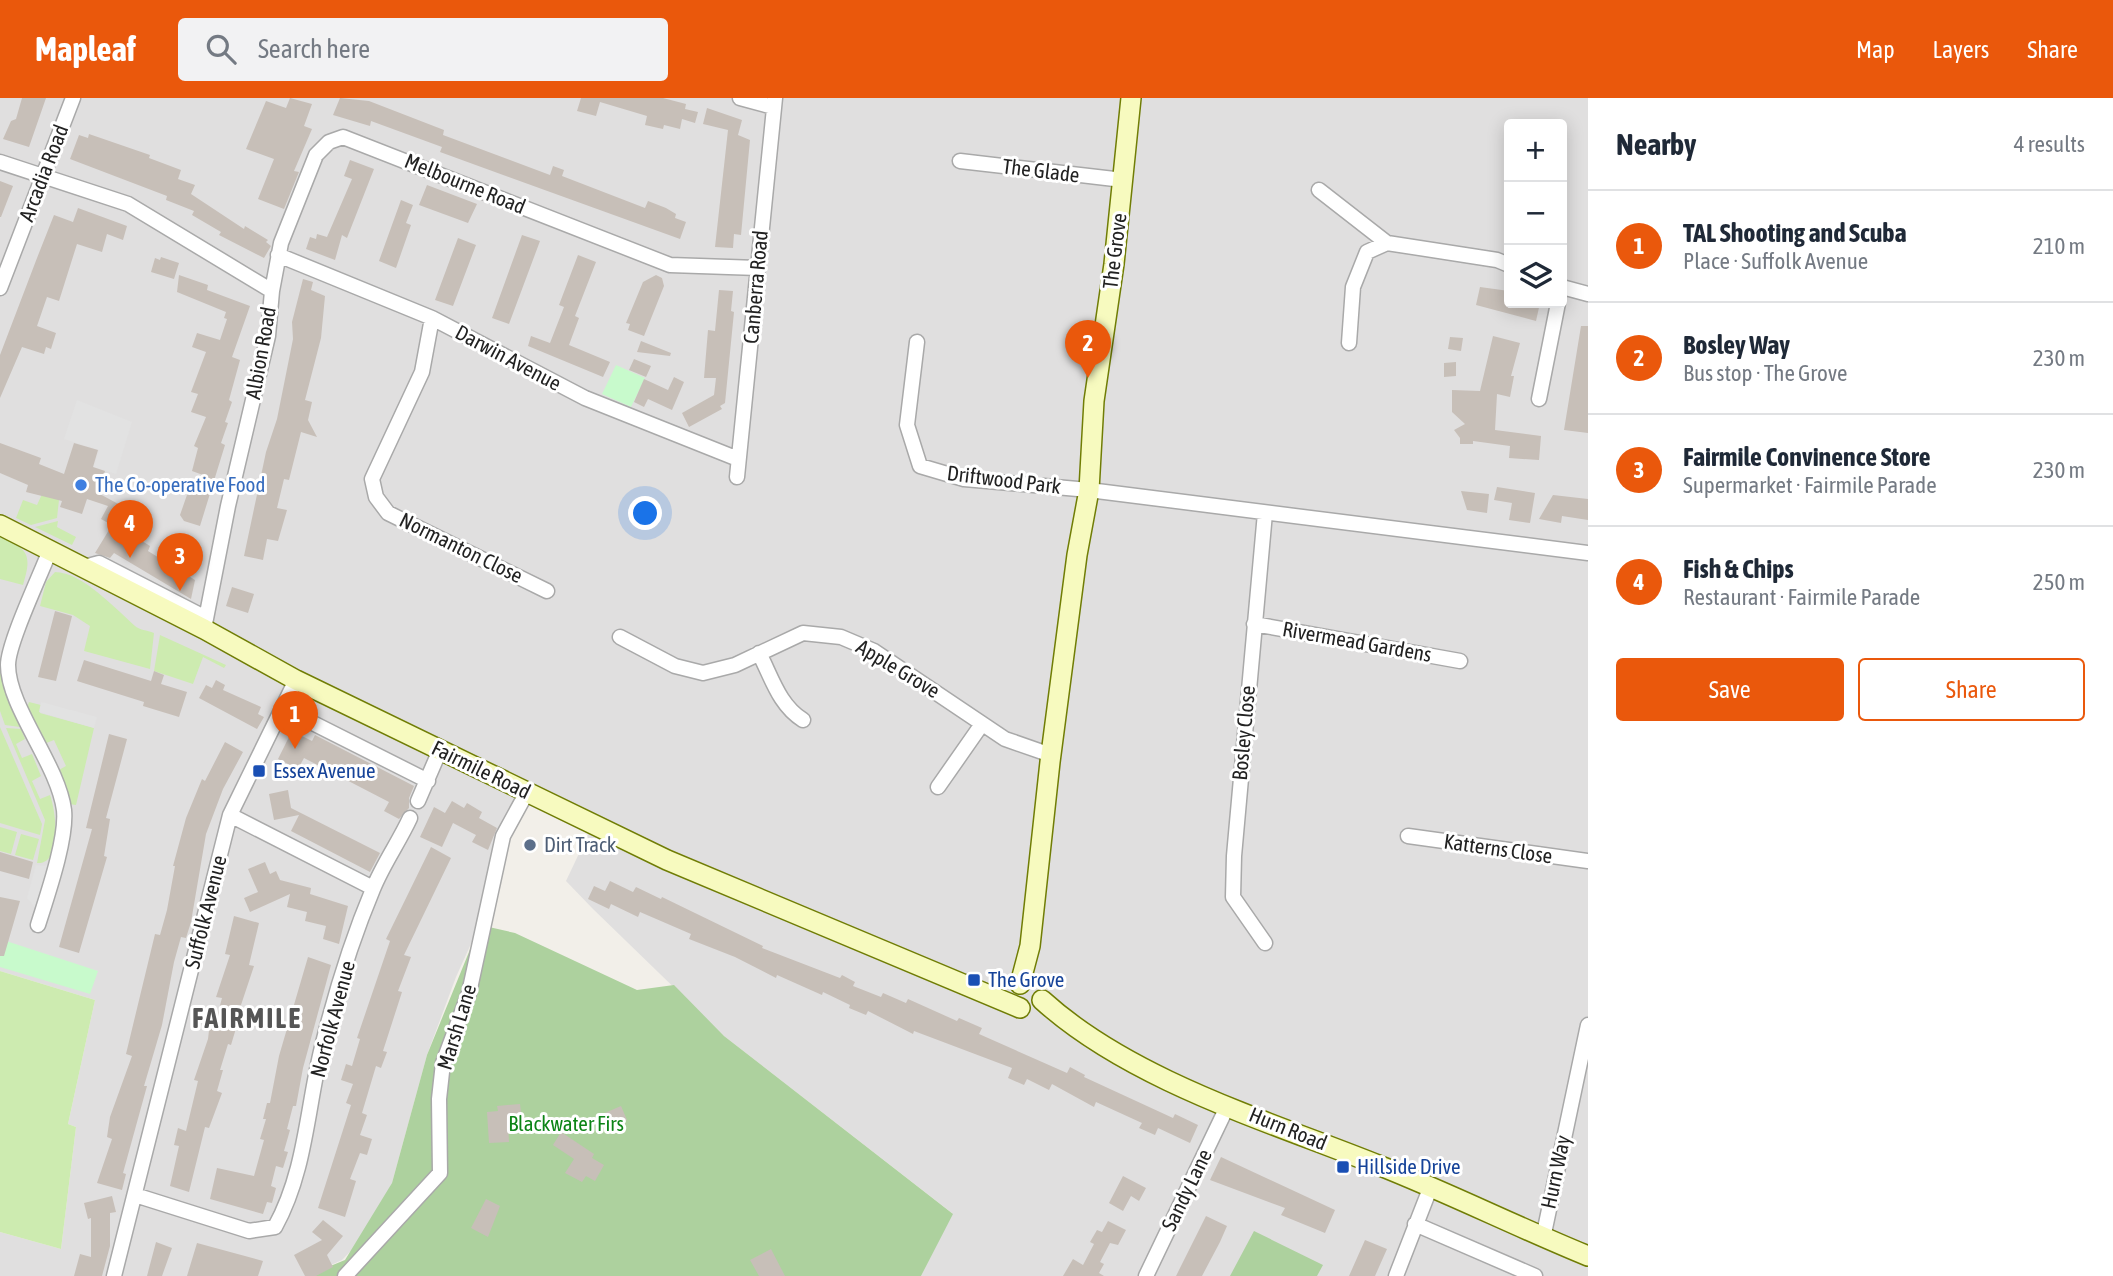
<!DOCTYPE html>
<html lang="en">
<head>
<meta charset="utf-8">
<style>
	:root { --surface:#fff; --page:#f2f2f3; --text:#1f2937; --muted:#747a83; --line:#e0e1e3; --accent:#ea580c }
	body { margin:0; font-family:"Asap Condensed",sans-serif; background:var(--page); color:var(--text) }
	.controls { position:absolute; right:21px; top:21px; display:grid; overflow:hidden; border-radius:7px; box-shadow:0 4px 18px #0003 }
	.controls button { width:63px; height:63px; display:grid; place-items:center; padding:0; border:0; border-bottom:2px solid var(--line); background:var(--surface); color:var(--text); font:35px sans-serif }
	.you { position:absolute; left:646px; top:416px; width:24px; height:24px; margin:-18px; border:5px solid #fff; border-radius:50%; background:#1a73e8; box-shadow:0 0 0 10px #1a73e833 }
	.badge { display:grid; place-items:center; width:46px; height:46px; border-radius:50%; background:var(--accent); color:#fff; font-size:23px; font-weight:700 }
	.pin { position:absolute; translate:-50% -58px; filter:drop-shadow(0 2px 4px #0008) }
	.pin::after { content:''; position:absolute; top:37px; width:24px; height:21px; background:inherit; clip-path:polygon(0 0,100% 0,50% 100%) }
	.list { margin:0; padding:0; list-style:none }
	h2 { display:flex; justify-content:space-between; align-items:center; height:91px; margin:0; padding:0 28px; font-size:30px }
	h2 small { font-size:23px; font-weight:400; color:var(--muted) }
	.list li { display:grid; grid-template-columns:46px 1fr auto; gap:21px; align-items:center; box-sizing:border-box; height:112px; padding:0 28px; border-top:2px solid var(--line) }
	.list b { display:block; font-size:26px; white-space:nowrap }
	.list p { margin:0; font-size:23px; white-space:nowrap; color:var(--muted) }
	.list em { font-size:23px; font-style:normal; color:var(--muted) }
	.actions { display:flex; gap:14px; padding:21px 28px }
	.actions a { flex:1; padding:16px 0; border:2px solid var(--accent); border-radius:7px; text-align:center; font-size:24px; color:var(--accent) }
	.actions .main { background:var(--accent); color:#fff }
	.icon { flex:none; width:38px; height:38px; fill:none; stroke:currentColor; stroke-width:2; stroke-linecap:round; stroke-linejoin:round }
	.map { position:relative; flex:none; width:1588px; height:1178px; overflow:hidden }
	header { display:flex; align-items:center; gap:42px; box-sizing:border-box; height:98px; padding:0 35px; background:var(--accent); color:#fff }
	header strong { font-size:33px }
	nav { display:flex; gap:38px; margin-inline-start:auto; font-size:24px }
	.search { width:490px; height:63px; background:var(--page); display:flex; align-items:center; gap:18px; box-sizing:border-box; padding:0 24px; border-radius:7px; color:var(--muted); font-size:26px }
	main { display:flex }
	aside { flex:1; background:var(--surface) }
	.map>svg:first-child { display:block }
	.residential { fill:#e0dfdf; fill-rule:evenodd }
	.grass { fill:#cdebb0 }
	.forest { fill:#add19e }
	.park { fill:#c8facc }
	.parking { fill:#e2e2e2 }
	.building { fill:#c7bfb8 }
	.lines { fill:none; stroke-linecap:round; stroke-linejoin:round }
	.street-casing { stroke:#a9a9a9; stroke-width:17 }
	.secondary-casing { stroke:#707d05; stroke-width:22 }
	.street { stroke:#fff; stroke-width:14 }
	.secondary { stroke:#f7fabf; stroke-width:19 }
	.shop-dot { fill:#3f7fe0; stroke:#fff; stroke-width:2.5 }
	.transit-dot { fill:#1a4fb4; stroke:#fff; stroke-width:2.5 }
	.service-dot { fill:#5c6f8a; stroke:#fff; stroke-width:2.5 }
	.labels { text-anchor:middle; stroke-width:6; stroke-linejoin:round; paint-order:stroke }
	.street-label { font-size:21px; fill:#222; stroke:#fff }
	.shop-label { font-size:21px; fill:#366cbe; stroke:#fff; text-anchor:start }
	.transit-label { font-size:21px; fill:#164399; stroke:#fff; text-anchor:start }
	.service-label { font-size:21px; fill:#4e5e75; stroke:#fff; text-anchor:start }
	.park-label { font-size:21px; fill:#0c8416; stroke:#fff }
	.district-label { font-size:28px; font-weight:bold; letter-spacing:2px; fill:#555; stroke:#fff }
</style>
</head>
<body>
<header>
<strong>Mapleaf</strong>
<div class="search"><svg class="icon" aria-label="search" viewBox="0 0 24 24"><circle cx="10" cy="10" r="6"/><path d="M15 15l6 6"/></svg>Search here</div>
<nav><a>Map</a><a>Layers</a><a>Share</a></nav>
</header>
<main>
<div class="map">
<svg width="1588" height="1178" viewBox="0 0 1588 1178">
	<rect width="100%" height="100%" fill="#f2efe9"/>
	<path class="residential" d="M0 0H1588V1178H921L952 1115 724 938 593 811 566 783 593 726 527 694 503 738 488 808 456 879 427 957 392 1085 366 1137 342 1162 307 1178H0V1134L61 1151 76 1029 68 1026 95 902 0 873ZM1509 26H1562V205H1509Z"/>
	<path class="grass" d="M43 394 59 402 57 420 31 427 16 420 23 402 37 407Z
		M58 423 57 429 76 439 72 447 35 429Z
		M0 439C29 451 32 457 23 487L0 481Z
		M55 474C82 474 117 512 135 528 139 532 147 532 154 535L150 571 84 553 90 528 73 517 40 508 46 484Z
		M160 537 226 567 224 570 203 559 193 586 154 573Z
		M0 571 4 574 7 597 20 629 5 627 0 613Z
		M29 604 41 607 40 615 94 630 76 707 69 706 57 673 66 668 54 642 44 646 27 610Z
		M0 629 42 726 40 737 0 725Z
		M6 630 21 631 25 641 16 646 22 660 32 656 41 678 32 683 40 701 50 697C56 713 63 767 37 765L45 722Z
		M0 729 17 734 11 756 0 753Z
		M21 736 39 741 33 762 15 757Z
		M0 873 95 902 68 1026 76 1029 61 1151 0 1134Z"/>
	<path class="forest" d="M480 827 515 835 637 892 674 887 724 938 953 1116 921 1178H306L345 1162 392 1085 427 957Z
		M1254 1133 1323 1167 1317 1178H1230Z"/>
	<path class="park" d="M616 267 645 280 631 309 602 296Z
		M0 841 98 873 90 896 0 869Z"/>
	<path class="parking" d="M77 302 132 324 116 376 94 369 99 352 64 341Z
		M41 604 97 619 94 630 39 614Z
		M51 763 37 812 27 800 36 767 44 768Z"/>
	<path class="building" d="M22 0H46L29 49 3 41 11 23 16 21Z
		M290 0 312 6 304 28 312 31 294 73 299 74 284 111 258 101 274 61 246 51 266 3 286 10Z
		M340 0 369 3 444 32 443 37 550 77 553 68 564 72 562 78 645 110 648 103 666 110 676 116 675 120 686 124 680 141 440 54 442 49 371 23 370 28 333 17Z
		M581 0H663L686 6 685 11 698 14 695 25 682 21 680 31 664 27 663 31 645 27 647 18 600 4 596 18 577 13Z
		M707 10 742 22 738 37 750 42 741 137 734 136 733 150 715 149 728 32 703 26Z
		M89 36 150 57 149 60 181 72 178 81 195 87 191 96 244 131 245 128 268 142 266 144 271 148 264 160 219 137 221 134 192 117 194 113 166 102 167 98 70 61 79 37 88 40Z
		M350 62 374 71 347 140 342 137 335 162 306 151 310 139 316 141 317 136 327 139 352 81 344 78Z
		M0 83 13 88 1 119H0Z
		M427 87 477 106 468 125 419 107Z
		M401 102 413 107 406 125 411 127 396 170 379 163Z
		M78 110 127 128 123 142 107 136 102 154 77 146 59 203 47 199 37 228 56 235 51 251 46 249 44 256 22 249 0 300V257L37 160 54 117 73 124Z
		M522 137 540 143 509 226 492 220Z
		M458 140 476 147 453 208 435 202Z
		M578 157 596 164 575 218 579 220 569 247 610 264 603 279 528 248 531 238 550 245 564 209 559 207Z
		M161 159 179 165 174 181 151 174 155 160 160 162Z
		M179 177 208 187 207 192 250 208 232 259 240 262 229 302 232 304 225 324 228 325 221 345 225 347 200 428 184 423 180 417 188 394 196 397 203 377 192 373 198 350 194 348 206 319 191 314 198 296 191 294 206 254 192 249 197 235 220 242 227 221 224 220 226 214 177 194Z
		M656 177 662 180 664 188 644 238 628 232 630 226 626 225 643 184Z
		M303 181 313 184 311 192 325 198 321 240 305 302 312 304 308 322 317 339 301 334 289 382 284 381 277 410 287 412 278 443 267 441 263 462 244 458 266 354 277 321 293 241 292 224Z
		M1480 189 1509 193 1506 205H1540L1536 223 1476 207Z
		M719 192 733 193 731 213 734 214 725 305 720 308 722 311 689 329 682 315 714 297 716 280H704L708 232 715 233Z
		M1581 228H1588V335L1564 332Z
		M1493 238 1520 245 1511 278H1514L1510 299 1497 296 1495 332 1541 338 1539 362 1509 360 1510 348 1473 343V346H1460V340L1454 332 1465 326 1452 314V292L1480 293Z
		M1450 239 1463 240 1461 253 1448 251Z
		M641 243 671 255 670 258 637 254Z
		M634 261 651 268 646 279 629 272Z
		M1456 264V278L1444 279V265Z
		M674 279 684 284 672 312 648 301 644 309 634 304 644 281 668 292Z
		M0 345 41 360 39 366 64 376 74 345 98 352 93 369 105 373 98 395 122 408 117 417 131 425 126 433 150 448 148 453 195 482 191 501 114 455 110 460 95 455 112 427 101 421 108 408 87 401 82 416 60 409 62 403 26 394 28 387 0 375Z
		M1497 389 1535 395 1530 425 1509 422 1512 405 1494 402Z
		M1461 393 1489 396 1487 415 1467 412Z
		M1553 397 1588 401V422L1562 418 1561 425 1539 421Z
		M232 489 254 496 248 515 226 508Z
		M55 513 72 518 56 583 38 579Z
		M84 562 151 583 154 573 164 577 161 586 187 594 179 619 143 608 144 604 77 583Z
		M216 582 225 587 223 592 261 609 258 616 264 619 257 631 199 600 206 587 212 590Z
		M292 633 312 643 315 637 414 688 409 700V710L399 721 384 713 389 704 304 660 298 671 278 661Z
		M109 636 127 641 106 720 110 721 104 758 107 759 79 855 59 849 92 731 86 730Z
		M225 644 243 654 223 691 206 736 191 824 186 840 181 839 174 864 162 927 144 988H147L123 1075 126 1076 122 1092 97 1085 112 1041 107 1039 110 1019 132 958 126 956 155 836 160 837 167 812 175 768H173L186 720 202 681 205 683Z
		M288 692 291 710 380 755 370 774 291 733 299 717 274 722 269 696Z
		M452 703 464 710 467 705 482 714 479 720 497 730 488 752 472 744 476 737 453 725 442 749 420 739 434 709 445 715Z
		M431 749 451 760 404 857 411 859 398 893 402 894 383 953 387 954 381 970 376 968 362 1015 367 1017 360 1037 372 1041 367 1057 360 1055 350 1081 356 1083 345 1119 318 1110 351 1007 346 1005 353 986 341 982 346 966 352 968 360 941 357 940 390 843 386 841Z
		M0 754 33 764 29 781 0 773Z
		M265 764 270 776 276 773 280 782 311 790 310 796 348 808 339 846 323 841 326 828 305 823 307 814 287 809 290 796 250 814 244 800 258 794 248 771Z
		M610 783 633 794 636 789 661 801 662 799 763 848 762 850 840 880 842 877 855 884 853 888 881 899 883 895 906 905 908 901 957 923 959 920 982 930 979 936 1067 975 1070 969 1085 977 1084 979 1173 1020 1175 1016 1198 1027 1190 1045 1158 1030 1155 1037 1139 1030 1142 1025 1096 1004 1094 1009 1052 986 1049 992 1027 981 1024 987 1008 980 1012 970 914 933 913 936 868 913 866 917 849 910 850 907 823 894 822 897 777 877 776 880 735 859 689 841 691 836 640 814 638 819 611 806 609 811 588 801 594 788 605 793Z
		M0 799 20 803 4 858H0Z
		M234 818 259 825 249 867 254 868 240 910 246 912 241 928 237 927 231 947 228 946 220 972H223L217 993 222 995 209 1030 205 1029 189 1094 170 1088 179 1048 174 1047 178 1030 186 1033 198 983 194 982 208 941 210 924 215 926 222 900 216 899 230 857 225 856Z
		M308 859 331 867 303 970 296 1008H293L287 1031 290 1032 284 1053 288 1054 283 1070 276 1068 271 1088 276 1090 272 1105 267 1104 263 1116 210 1101 217 1070 254 1078 264 1042 260 1041 266 1021H263L267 1005H270L279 958Z
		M520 1006 522 1022 508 1023 509 1044 489 1045 487 1014 498 1013 497 1008Z
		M621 1008 627 1022 606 1031 600 1017Z
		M561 1034 594 1056 592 1060 604 1067 595 1083 586 1078 582 1084 565 1075 574 1061 553 1047Z
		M1221 1059 1335 1112 1325 1135 1281 1117 1285 1110 1210 1082Z
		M1123 1078 1146 1090 1139 1103 1131 1098 1123 1113 1109 1105Z
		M112 1098 116 1114 110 1115V1148L102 1178H74L80 1156 91 1159V1120L88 1121 84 1105Z
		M486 1101 500 1108 488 1139 471 1130Z
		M1206 1118 1227 1128 1220 1144 1202 1178H1176Z
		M323 1122 343 1138 327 1157 333 1169 316 1178H305L294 1157 322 1142 312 1134Z
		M1108 1123 1126 1132 1118 1147 1110 1145 1100 1164 1104 1166 1099 1175 1104 1178H1063L1073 1161 1083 1167 1094 1146 1090 1144 1097 1132 1102 1134Z
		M1365 1142 1387 1151 1375 1178H1349Z
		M156 1144 172 1150 162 1178H147Z
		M197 1145 263 1163 258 1178H187Z
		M771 1151 785 1178H759L750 1162Z"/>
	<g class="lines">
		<g class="street-casing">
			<path id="street" d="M740 0 773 9
				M960 63 1123 82
				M0 64 128 106 272 193 268 238 228 408 204 531
				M1319 92 1387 145
				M278 157 432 220 585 300 738 361
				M1562 189 1588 196
				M0 190 73 0
				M272 193 281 145 316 57 329 44 343 39 670 167 758 170
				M432 220 422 274 372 381 376 399 388 415 547 493
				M917 244 907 327 920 368 964 381 1089 392 1588 455
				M1349 245 1353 189 1367 154 1387 145 1497 162 1509 167
				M1539 301 1558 205
				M737 379 775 0
				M1265 415 1234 758 1233 799 1265 845
				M84 469 99 465 206 520
				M1254 526 1460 563
				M620 539 675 568 703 575 735 567 803 535 841 539 874 553 1005 641 1051 657
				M759 555C772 580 779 607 803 622
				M283 610 428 683
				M938 689 982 626
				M418 703 440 652
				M230 717 373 790
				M1408 738 1588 763
				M38 827C47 798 67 741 64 712 58 666 8 609 8 567 8 545 41 476 50 452
				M135 1097 249 1133 275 1129C306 1073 307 1009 322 949 335 896 352 841 373 791 383 766 399 744 410 720
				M1415 1126 1535 1178
				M1543 1140 1588 927
				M114 1178 230 717 296 582
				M345 1178 440 1075 439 1001 443 965 469 895 503 738 527 694
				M1146 1178 1228 1007
				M1396 1178 1431 1088"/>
		</g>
		<g class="secondary-casing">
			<path id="secondary" d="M0 427 204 531 296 582 667 762 1020 910
				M1020 886 1030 848 1050 664 1077 457 1089 392 1094 303 1114 166 1131 0
				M1042 902C1130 982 1268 1023 1378 1067 1449 1095 1517 1129 1588 1158"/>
		</g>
		<use href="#street" class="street"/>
		<use href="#secondary" class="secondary"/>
	</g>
	<circle class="shop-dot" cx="81" cy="387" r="7"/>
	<g class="transit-dot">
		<rect x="252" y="666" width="14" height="14" rx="3.5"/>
		<rect x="967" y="875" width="14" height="14" rx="3.5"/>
		<rect x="1336" y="1062" width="14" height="14" rx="3.5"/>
	</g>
	<circle class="service-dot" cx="530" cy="747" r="7"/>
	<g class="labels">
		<g class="street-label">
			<text transform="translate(1041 73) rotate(7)" y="7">The Glade</text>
			<text transform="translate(44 75) rotate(-69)" y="7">Arcadia Road</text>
			<text transform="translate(465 86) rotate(22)" y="7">Melbourne Road</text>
			<text transform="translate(1115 153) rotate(-83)" y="7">The Grove</text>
			<text transform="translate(756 189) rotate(-85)" y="7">Canberra Road</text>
			<text transform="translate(261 255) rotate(-80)" y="7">Albion Road</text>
			<text transform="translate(508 260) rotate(28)" y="7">Darwin Avenue</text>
			<text transform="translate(1004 382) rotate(7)" y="7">Driftwood Park</text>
			<text transform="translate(461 450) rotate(26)" y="7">Normanton Close</text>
			<text transform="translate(1357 544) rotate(10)" y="7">Rivermead Gardens</text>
			<text transform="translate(898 571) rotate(31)" y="7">Apple Grove</text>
			<text transform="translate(1244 635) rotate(-85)" y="7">Bosley Close</text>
			<text transform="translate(481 672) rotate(26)" y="7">Fairmile Road</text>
			<text transform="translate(1498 751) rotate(8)" y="7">Katterns Close</text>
			<text transform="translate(206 814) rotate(-76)" y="7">Suffolk Avenue</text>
			<text transform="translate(333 921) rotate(-75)" y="7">Norfolk Avenue</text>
			<text transform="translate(457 929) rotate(-73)" y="7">Marsh Lane</text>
			<text transform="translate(1288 1031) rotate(22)" y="7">Hurn Road</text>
			<text transform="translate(1556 1074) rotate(-78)" y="7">Hurn Way</text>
			<text transform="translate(1187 1092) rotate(-64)" y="7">Sandy Lane</text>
		</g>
		<g class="shop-label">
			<text x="95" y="394">The Co-operative Food</text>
		</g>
		<g class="transit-label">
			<text x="273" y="680">Essex Avenue</text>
			<text x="988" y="889">The Grove</text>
			<text x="1357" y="1076">Hillside Drive</text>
		</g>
		<g class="service-label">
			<text x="544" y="754">Dirt Track</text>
		</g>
		<g class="park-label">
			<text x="566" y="1033">Blackwater Firs</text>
		</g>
		<g class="district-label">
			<text x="247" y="930">FAIRMILE</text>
		</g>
	</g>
</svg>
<div class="controls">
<button>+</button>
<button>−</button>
<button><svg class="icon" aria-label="layers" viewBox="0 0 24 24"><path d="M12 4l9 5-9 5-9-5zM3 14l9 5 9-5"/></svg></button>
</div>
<div class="you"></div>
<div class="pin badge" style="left:295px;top:651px">1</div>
<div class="pin badge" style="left:1088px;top:280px">2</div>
<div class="pin badge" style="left:180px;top:493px">3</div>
<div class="pin badge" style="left:130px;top:460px">4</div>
</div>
<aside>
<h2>Nearby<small>4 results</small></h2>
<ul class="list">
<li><span class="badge">1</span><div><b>TAL Shooting and Scuba</b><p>Place · Suffolk Avenue</p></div><em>210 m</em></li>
<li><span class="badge">2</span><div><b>Bosley Way</b><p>Bus stop · The Grove</p></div><em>230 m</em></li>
<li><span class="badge">3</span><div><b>Fairmile Convinence Store</b><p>Supermarket · Fairmile Parade</p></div><em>230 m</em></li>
<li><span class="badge">4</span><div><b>Fish &amp; Chips</b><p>Restaurant · Fairmile Parade</p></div><em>250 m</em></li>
</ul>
<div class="actions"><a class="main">Save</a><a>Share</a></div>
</aside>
</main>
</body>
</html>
